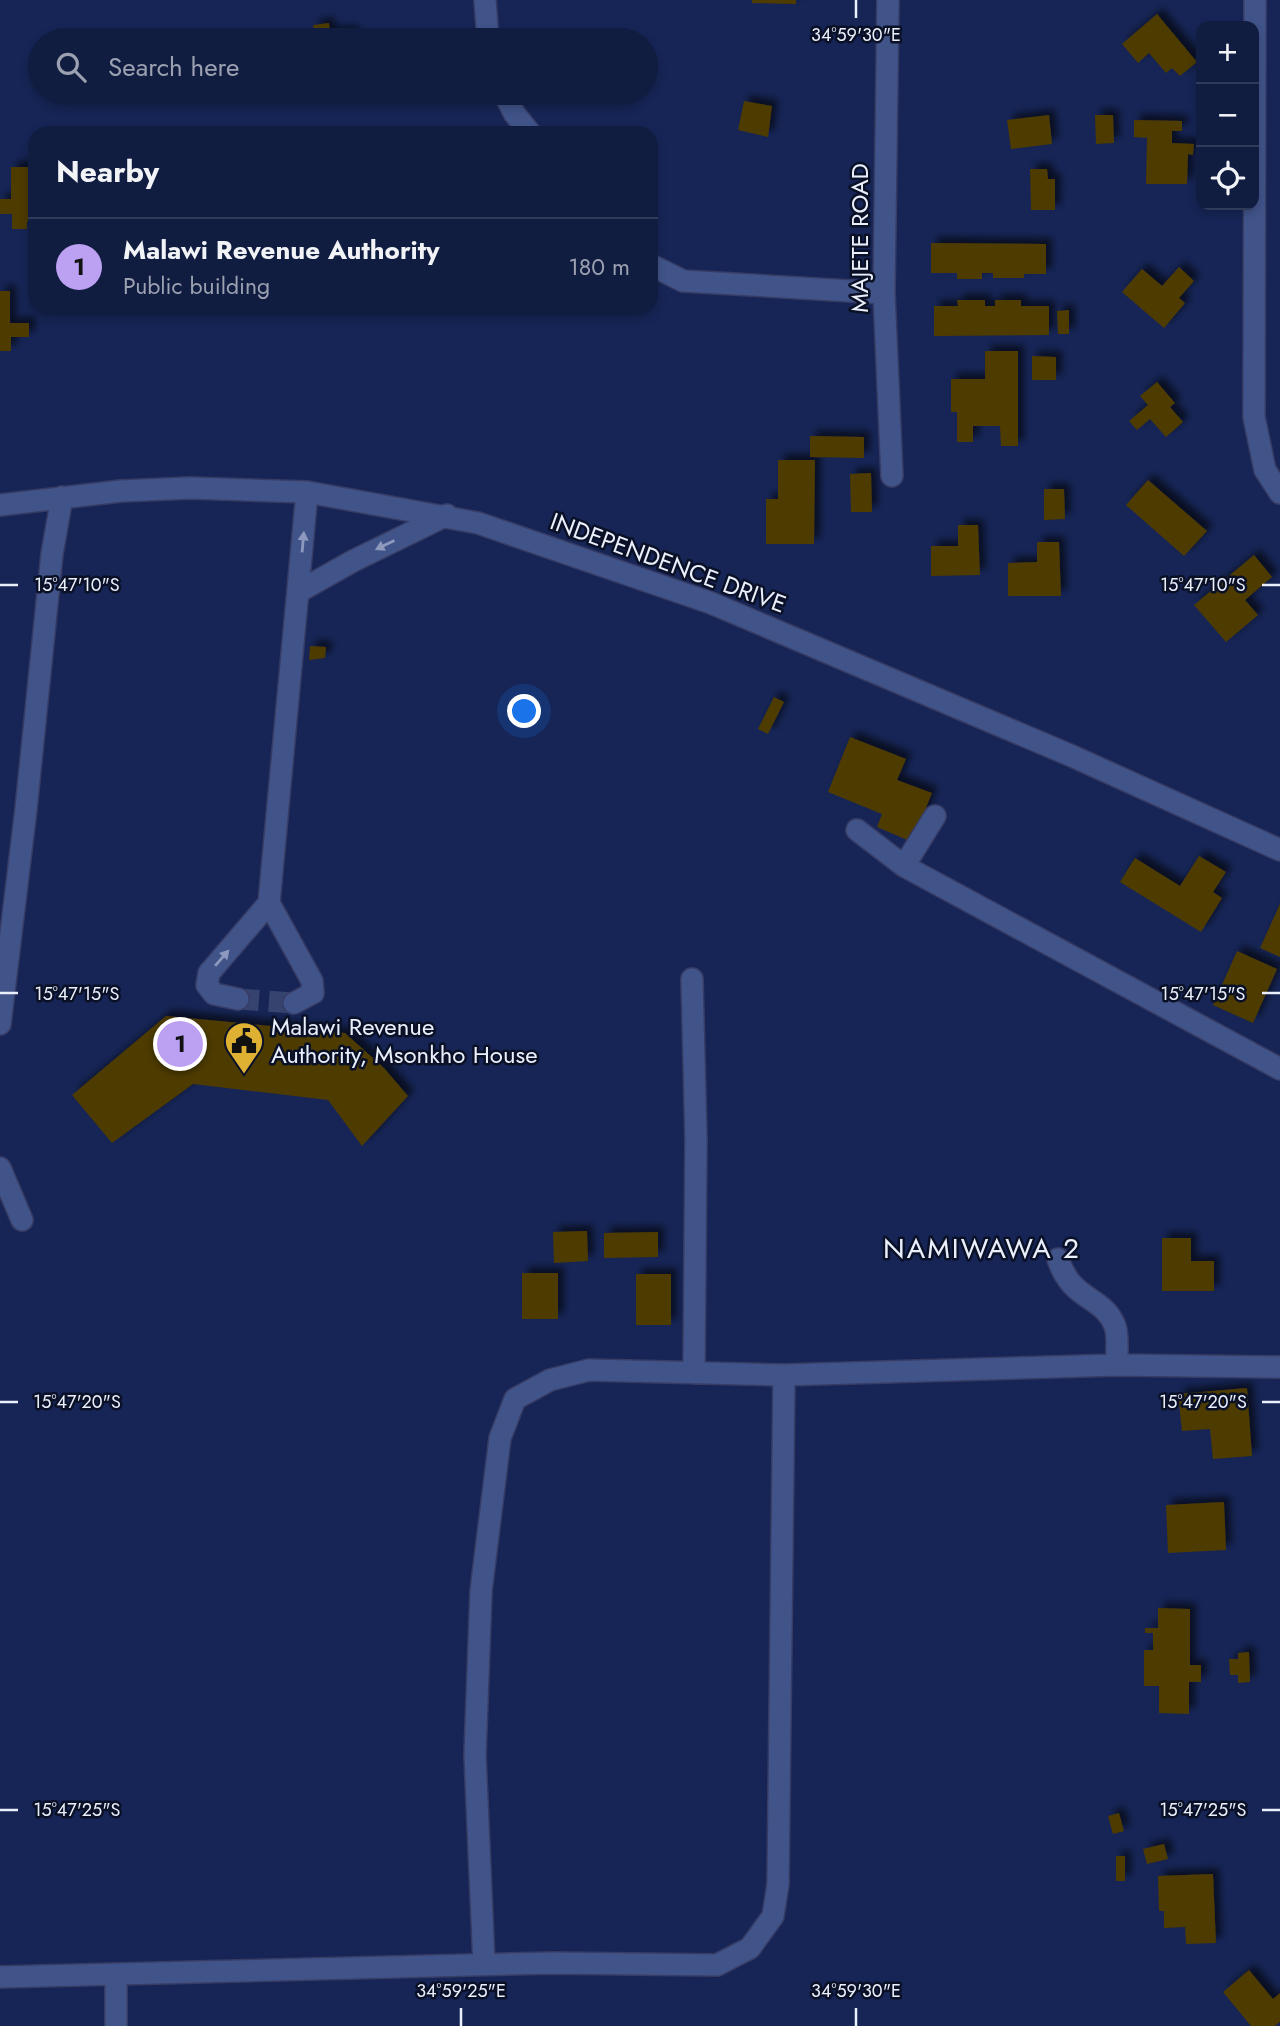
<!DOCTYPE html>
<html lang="en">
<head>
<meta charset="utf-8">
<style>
	:root { --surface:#101c40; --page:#1e294b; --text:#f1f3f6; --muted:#9ca1b1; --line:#303a59; --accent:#bca0f2 }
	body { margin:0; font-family:Jost,sans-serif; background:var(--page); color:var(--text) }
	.controls { position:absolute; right:21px; top:21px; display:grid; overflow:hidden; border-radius:14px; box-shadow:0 4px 10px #0003 }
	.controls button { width:63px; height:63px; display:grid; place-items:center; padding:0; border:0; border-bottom:2px solid var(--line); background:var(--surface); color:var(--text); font:35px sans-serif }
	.you { position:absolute; left:525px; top:712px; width:24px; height:24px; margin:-18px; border:5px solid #fff; border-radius:50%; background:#1a73e8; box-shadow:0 0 0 10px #1a73e833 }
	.badge { display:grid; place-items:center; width:46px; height:46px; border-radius:50%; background:var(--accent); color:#111; font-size:23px; font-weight:700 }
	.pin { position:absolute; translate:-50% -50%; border:4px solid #fff; box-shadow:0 2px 7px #0006 }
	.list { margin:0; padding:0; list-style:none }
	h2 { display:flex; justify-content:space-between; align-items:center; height:91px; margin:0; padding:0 28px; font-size:30px }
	h2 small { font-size:23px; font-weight:400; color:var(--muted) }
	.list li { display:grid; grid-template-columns:46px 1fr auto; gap:21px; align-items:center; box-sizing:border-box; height:98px; padding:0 28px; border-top:2px solid var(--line) }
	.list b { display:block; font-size:26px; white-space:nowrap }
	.list p { margin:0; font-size:23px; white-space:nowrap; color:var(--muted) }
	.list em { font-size:23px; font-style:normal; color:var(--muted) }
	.icon { flex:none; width:38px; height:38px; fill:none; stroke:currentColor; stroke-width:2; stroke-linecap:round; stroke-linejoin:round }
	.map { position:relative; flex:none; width:1280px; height:2026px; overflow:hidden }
	.search { position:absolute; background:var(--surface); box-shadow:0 4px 10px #0003; left:28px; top:28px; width:630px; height:77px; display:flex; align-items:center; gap:18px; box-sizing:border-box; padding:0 24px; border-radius:38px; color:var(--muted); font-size:26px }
	.panel { position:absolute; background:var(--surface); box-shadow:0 4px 10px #0003; left:28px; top:126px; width:630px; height:189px; border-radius:21px }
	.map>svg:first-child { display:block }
	.building { fill:#4e3b02; filter:url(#shadow) }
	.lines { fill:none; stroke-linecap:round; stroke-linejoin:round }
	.minor-tunnel { stroke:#36436f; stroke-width:21; stroke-dasharray:21 10; stroke-linecap:butt }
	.minor-casing { stroke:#373c65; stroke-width:24 }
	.minor { stroke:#41548a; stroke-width:21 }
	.oneway { fill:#8d9abd }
	.ticks { fill:none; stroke:#eaeffc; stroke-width:2.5 }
	.labels { text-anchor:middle; stroke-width:5; stroke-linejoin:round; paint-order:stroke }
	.street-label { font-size:24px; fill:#eaeffc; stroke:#0a1127 }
	.poi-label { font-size:24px; fill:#eaeffc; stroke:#0a1127; text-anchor:start }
	.quarter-label { font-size:28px; letter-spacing:2px; fill:#eaeffc; stroke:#0a1127 }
	.ticks-label { font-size:18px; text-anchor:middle; fill:#eaeffc; stroke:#0a1127; stroke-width:5; stroke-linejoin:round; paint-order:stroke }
</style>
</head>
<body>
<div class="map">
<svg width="1280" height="2026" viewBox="0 0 1280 2026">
	<defs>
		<filter id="shadow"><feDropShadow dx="6" dy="-6" stdDeviation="3.5" flood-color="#0009"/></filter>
	</defs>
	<rect width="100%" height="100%" fill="#162556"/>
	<path class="building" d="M752 0H796V4L752 3Z
		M1157 14 1197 62 1180 76 1172 68 1166 73 1149 53 1138 63 1122 44Z
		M329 23 330 33 352 31 354 40H315L313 25Z
		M744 101 772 106 768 137 738 130Z
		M1049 115 1052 144 1011 149 1007 120Z
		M1095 115H1113L1114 143 1096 144Z
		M1134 120 1182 121V131H1172V143L1194 144 1193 155 1188 154 1187 184H1146L1147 138 1134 137Z
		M11 167H30V186H35V222H27V229H12V214H0V199H11Z
		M1030 169H1047L1048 179H1055V210H1031Z
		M931 243 1046 244V274H1024V278H993V273H982V279H957V273H931Z
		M1179 267 1194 281 1179 298 1185 303 1164 328 1122 292 1142 269 1162 286Z
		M0 291H10V323H29V337H11V351H0Z
		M957 300H985V306H995V300H1021V306H1049V335L934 336V306H958Z
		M1069 310V334H1058L1057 311Z
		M985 351H1018V446H1001L1000 426H973V442H957V412H951V379H985Z
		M1032 356 1056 357V380H1032Z
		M1157 382 1175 403 1170 407 1183 422 1166 437 1150 419 1137 430 1129 421 1148 405 1140 396Z
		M810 436 864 437V458L810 457Z
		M778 460H815L814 544H766V499H778Z
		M871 473 872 512H851L850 474Z
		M1148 480 1207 531 1184 556 1126 505Z
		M1044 489H1064L1065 519 1044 520Z
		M958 525H978L980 575 931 576V546H958Z
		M1037 542H1059L1061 596H1008V563L1037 562Z
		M1254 555 1272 577 1245 600 1258 615 1226 642 1194 605Z
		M310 646 326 647 325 658 309 660Z
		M774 697 784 702 768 734 758 729Z
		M850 737 906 759 897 780 932 793 912 842 877 827 882 814 828 792Z
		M1199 856 1226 872 1213 892 1222 898 1201 932 1120 882 1135 858 1180 886Z
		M1280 904V957L1260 948Z
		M1237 951 1277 969 1253 1023 1213 1005Z
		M166 1016 345 1033 384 1068 408 1096 362 1146 328 1100 193 1084 112 1143 72 1095Z
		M587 1231 588 1261 554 1263 553 1232Z
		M658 1232V1257L604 1258V1233Z
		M1162 1238H1191V1261H1214V1291H1162Z
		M522 1273H558V1319H522Z
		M636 1274H671V1325H636Z
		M1247 1388 1252 1456 1213 1459 1210 1429 1182 1431 1178 1394Z
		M1224 1502 1226 1550 1168 1553 1166 1505Z
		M1158 1608 1190 1609V1665H1201V1682H1189V1714L1159 1713V1686H1144V1650H1153V1633H1145V1628H1158Z
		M1249 1652 1250 1682 1238 1683V1675H1230L1229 1659H1238V1653Z
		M1119 1813 1124 1831 1113 1834 1108 1816Z
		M1164 1844 1168 1859 1147 1864 1143 1849Z
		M1116 1856H1125V1881H1116Z
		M1213 1874 1216 1943 1186 1944 1185 1927 1164 1928V1911H1159L1158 1876Z
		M1249 1970 1273 1999 1280 1993V2022L1275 2026H1251L1223 1992Z"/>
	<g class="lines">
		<path class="minor-tunnel" d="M238 999 294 1003"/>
		<g class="minor-casing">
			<path id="minor" d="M485 0 488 40
				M888 0 884 293 892 476
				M1255 0 1254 417 1265 470 1280 493
				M504 93 514 113 530 133
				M651 265 683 281 884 293
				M0 505 121 491 190 488 307 492 478 523 711 603 1072 756 1280 850
				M298 592 353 561 447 515
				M857 830 904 866 935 816
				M904 866 1280 1069
				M269 903 307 492
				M692 979 696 1140 694 1373
				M238 999 214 994 207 985 209 973 269 903 312 981 313 993 294 1003
				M0 1024 26 809 52 554 62 497
				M0 1168 22 1220
				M1058 1259C1072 1302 1103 1295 1115 1326 1119 1337 1116 1354 1117 1365
				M484 1964 475 1755 481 1591 500 1438 515 1399 550 1380 589 1370 784 1375
				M0 1977 552 1963 717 1965 750 1948 773 1916 778 1884 784 1375 1117 1365 1280 1367
				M116 2026V1976"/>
		</g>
		<use href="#minor" class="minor"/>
	</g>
	<defs><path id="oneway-solid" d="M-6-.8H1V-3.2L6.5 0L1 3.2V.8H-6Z" transform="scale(1.75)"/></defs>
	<g class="oneway">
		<use href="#oneway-solid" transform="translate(303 542) rotate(-85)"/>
		<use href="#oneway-solid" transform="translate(385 545) rotate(154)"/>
		<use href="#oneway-solid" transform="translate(222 958) rotate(-49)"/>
	</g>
	<path class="ticks" d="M856 0V18M0 585H18M1262 585H1280M0 993H18M1262 993H1280M0 1402H18M1262 1402H1280M0 1810H18M1262 1810H1280M461 2008V2026M856 2008V2026"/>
	<defs>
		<g id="civic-pin" transform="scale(2.0125)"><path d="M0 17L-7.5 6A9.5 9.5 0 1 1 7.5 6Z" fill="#deb133" stroke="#0a1127"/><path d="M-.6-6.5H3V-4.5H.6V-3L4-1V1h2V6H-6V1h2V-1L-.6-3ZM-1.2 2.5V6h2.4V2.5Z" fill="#111"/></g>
	</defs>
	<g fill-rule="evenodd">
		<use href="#civic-pin" x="244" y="1041"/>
	</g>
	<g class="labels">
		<g class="street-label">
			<text transform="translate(860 238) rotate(-90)" y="8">MAJETE ROAD</text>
			<text transform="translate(668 563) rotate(20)" y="8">INDEPENDENCE DRIVE</text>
		</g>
		<g class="poi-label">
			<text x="271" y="1035">Malawi Revenue<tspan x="271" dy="28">Authority, Msonkho House</tspan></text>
		</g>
		<g class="quarter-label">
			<text x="982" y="1258">NAMIWAWA 2</text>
		</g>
	</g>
	<g class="ticks-label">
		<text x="856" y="41">34°59'30"E</text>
		<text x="77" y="591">15°47'10"S</text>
		<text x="1203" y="591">15°47'10"S</text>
		<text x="77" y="1000">15°47'15"S</text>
		<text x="1203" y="1000">15°47'15"S</text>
		<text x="77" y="1408">15°47'20"S</text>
		<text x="1203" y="1408">15°47'20"S</text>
		<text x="77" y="1816">15°47'25"S</text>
		<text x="1203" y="1816">15°47'25"S</text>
		<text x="461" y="1997">34°59'25"E</text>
		<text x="856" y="1997">34°59'30"E</text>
	</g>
</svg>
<div class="controls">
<button>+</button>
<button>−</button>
<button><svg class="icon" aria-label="locate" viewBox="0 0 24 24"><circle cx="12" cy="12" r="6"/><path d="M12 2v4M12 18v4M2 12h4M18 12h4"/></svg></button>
</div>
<div class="you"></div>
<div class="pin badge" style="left:180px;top:1044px">1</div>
<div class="search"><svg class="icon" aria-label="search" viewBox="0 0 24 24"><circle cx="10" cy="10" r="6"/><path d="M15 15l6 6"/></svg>Search here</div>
<section class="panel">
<h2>Nearby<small></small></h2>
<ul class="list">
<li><span class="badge">1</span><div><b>Malawi Revenue Authority</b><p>Public building</p></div><em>180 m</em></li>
</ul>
</section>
</div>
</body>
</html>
